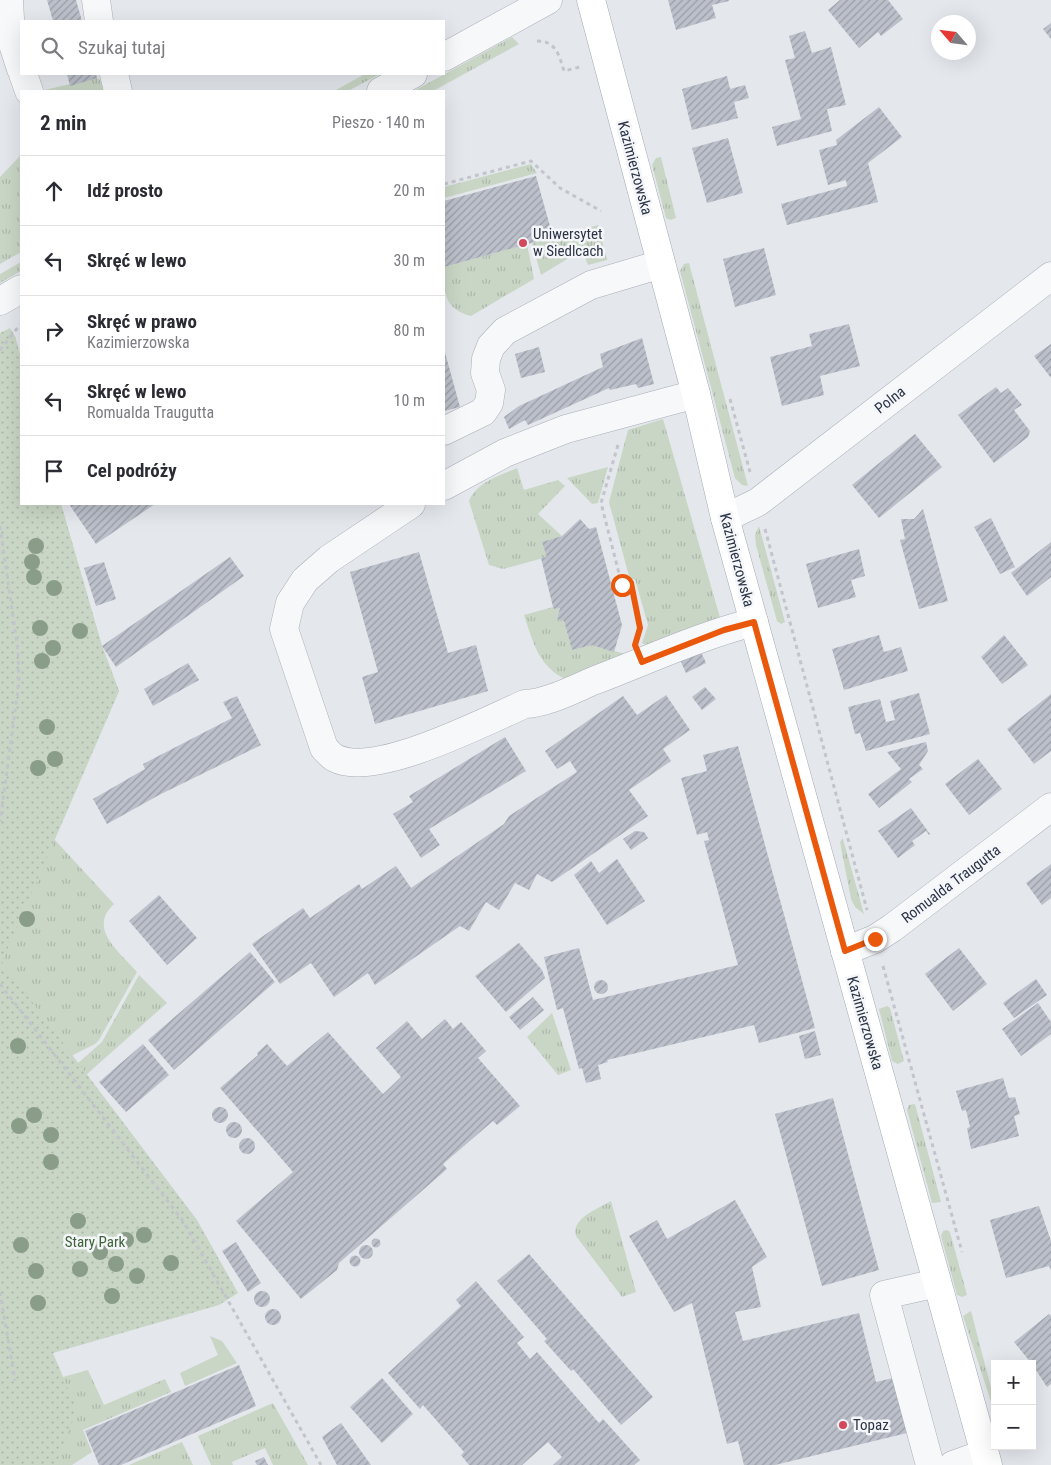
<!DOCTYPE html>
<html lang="pl">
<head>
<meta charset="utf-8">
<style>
	:root { --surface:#fff; --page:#f7f7f7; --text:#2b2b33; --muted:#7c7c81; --line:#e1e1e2 }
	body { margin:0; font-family:"Roboto Condensed",sans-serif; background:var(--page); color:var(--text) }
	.controls { position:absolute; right:15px; bottom:15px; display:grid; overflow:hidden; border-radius:0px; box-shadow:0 5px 20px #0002 }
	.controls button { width:45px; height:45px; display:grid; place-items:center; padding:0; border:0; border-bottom:1px solid var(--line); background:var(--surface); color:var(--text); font:25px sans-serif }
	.compass { position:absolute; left:931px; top:15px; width:45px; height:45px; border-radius:50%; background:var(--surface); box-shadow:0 5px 20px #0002; rotate:298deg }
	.stop { position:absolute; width:15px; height:15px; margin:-11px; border:4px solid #ea580c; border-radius:50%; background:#fff }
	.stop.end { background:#ea580c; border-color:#fff; box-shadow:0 1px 5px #0008 }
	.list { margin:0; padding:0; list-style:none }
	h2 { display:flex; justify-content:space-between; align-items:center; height:65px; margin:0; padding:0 20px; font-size:21px }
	h2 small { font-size:16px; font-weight:400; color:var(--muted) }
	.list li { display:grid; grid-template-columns:32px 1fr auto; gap:15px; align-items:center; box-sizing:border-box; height:70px; padding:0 20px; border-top:1px solid var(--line) }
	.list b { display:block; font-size:19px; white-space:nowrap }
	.list p { margin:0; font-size:16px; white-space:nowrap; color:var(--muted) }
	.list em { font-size:16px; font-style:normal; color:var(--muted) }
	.icon { flex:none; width:28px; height:28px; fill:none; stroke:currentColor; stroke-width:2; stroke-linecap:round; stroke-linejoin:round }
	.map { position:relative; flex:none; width:1051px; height:1465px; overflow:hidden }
	.search { position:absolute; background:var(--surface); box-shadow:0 5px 20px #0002; left:20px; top:20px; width:425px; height:55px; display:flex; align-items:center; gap:12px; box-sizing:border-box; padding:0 18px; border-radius:0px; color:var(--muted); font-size:19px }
	.panel { position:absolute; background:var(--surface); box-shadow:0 5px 20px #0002; left:20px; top:90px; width:425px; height:415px; border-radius:0px }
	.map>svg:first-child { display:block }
	.grass { fill:url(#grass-tufts) }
	.park { fill:url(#park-dots) }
	.garden { fill:#c9d6c5 }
	.building { fill:url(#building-hatch) }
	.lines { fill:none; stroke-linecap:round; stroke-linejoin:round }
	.minor-casing { stroke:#a9aeb7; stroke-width:29 }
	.major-casing { stroke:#a3abb8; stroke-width:29 }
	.path { stroke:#c2c5cb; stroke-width:3; stroke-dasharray:4 4; stroke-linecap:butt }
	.minor { stroke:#f7f8fa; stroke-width:28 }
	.major { stroke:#fff; stroke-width:28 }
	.tree { fill:#899d89 }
	.route { stroke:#ea580c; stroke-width:6 }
	.poi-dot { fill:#d1495b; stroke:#f4f6f9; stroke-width:2 }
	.labels { text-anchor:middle; stroke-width:5; stroke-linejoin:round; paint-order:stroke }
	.street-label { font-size:15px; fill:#2b3445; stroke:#f4f6f9 }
	.poi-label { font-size:15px; fill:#2b3445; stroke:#f4f6f9; text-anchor:start }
	.park-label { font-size:15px; fill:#3f6138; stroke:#f4f6f9 }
</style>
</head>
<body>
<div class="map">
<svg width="1051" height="1465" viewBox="0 0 1051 1465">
	<defs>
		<pattern id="grass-tufts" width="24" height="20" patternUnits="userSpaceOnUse" patternTransform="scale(1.25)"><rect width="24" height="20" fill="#c9d6c5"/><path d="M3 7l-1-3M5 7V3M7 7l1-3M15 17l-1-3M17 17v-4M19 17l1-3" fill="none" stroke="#adb8ab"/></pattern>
		<pattern id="park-dots" width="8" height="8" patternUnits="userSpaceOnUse" patternTransform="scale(1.25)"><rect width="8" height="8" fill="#c9d6c5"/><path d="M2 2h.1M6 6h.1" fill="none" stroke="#adb8ab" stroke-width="1.8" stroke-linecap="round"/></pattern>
		<pattern id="building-hatch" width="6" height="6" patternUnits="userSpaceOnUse" patternTransform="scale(1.25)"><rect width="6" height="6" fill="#bbc0ca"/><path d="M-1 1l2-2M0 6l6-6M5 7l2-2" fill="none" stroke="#989da6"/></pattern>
	</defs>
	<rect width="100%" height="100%" fill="#e4e7ec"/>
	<path class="grass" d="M512 37 519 44 433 91H414Z
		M365 74H380L348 91H334Z
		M97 78 100 80 103 91 44 90Z
		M21 155V252L0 264V177Z
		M661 157 676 218 670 220 666 218 652 165 656 158Z
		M531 164 537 173 444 198V187Z
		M598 225 607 260 588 265 582 250 541 275 532 243Z
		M527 244 534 279 471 316C443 308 444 292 444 267Z
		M21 262V271L0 283V274Z
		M689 263 748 486 742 485 735 478 680 271 684 264Z
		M15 336 21 359V504H61L102 646 119 691 54 839 114 904C87 929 120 952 137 972L99 1040 95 1044 67 1058 0 967V356Z
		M663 419 721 621 656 650 642 643 648 625 635 579 630 580 609 502 628 430Z
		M608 467 598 503 592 504 567 478Z
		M517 468 524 490 558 480 565 486 538 514 562 536 543 542 547 557 503 569 489 565 469 501C477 482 499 476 517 468Z
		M759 526 785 622 781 624 777 621 756 545 755 535Z
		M553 607 554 609 560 608 557 619 564 621 572 650 592 645 633 656 568 681C538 666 534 645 524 615Z
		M843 838V839L864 914 855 907 851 899 840 842Z
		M139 975 167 1003 86 1075 77 1064 102 1042Z
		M887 1006 890 1008 904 1061 898 1064 892 1061 879 1009Z
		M552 1013 571 1070 558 1075 527 1037Z
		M915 1104 941 1202 932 1203 907 1110 909 1105Z
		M611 1201 636 1292 622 1297 576 1236C571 1218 598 1209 611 1201Z
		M947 1230 950 1232 967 1295 962 1297 957 1295 941 1236 943 1231Z
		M971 1311 995 1403V1414L963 1316Z
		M88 1370 104 1405 165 1379 171 1392 83 1430 92 1452 72 1465H28L63 1377Z
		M273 1403 308 1465H273L265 1448 232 1462 233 1465H211L198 1436Z
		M182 1442 193 1465H129Z"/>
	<path class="park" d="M10 328 15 336 21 359V504H61L102 646 119 691 2 962 197 1220 238 1293 219 1305 53 1353 77 1410 56 1465H0V333Z"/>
	<path class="garden" d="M210 1336 222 1341 237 1363 185 1386 180 1373 218 1355Z"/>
	<path class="building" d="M47 0H76L82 21H53Z
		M668 0H729V1L712 5 716 18 676 30Z
		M840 0H888L903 19 881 36 878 32 859 48 828 10Z
		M1051 23V39L1043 29Z
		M805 31 812 53 831 47 846 105 827 109 832 131 777 146 772 127 801 119 785 60 795 58 789 36Z
		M67 74H96L97 78 70 86Z
		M727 76 730 89 745 85 749 98 734 102 738 118 692 130 682 89Z
		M879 107 902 137 868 163 878 202 787 225 781 204 847 186 846 180 828 185 819 150 837 145 836 140Z
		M728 138 743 193 707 203 692 148Z
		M536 176 553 237 444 267V201Z
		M764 248 776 295 735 307 723 259Z
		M849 324 860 366 820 376 824 395 782 406 770 357 812 346 809 334Z
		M642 338 654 384 638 388 636 384 610 390 609 388 528 425 525 420 509 429 504 417 519 406 603 367 600 354Z
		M1051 344V378L1034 356Z
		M539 347 545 372 521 378 515 354Z
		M444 349 460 407 444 411Z
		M996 387 1001 393 1008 388 1022 405 1014 410 1030 431 1028 437 994 463 958 415Z
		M915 434 942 467 879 518 852 485Z
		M69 504H155L96 544Z
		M923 509 948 601 919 609 900 540 905 539 901 519H914Z
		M991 518 1015 567 1000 574 974 527Z
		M580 519 589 529 596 527 622 625 614 652 592 645 572 650 564 621 557 619 560 608 554 609 553 607 541 558 547 557 542 542 562 536Z
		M1051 542V577L1027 596 1011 573Z
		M859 549 865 576 851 580 856 597 818 608 806 564Z
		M419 552 448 653 476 645 488 691 375 724 362 677 378 672 350 572Z
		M230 557 244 576 116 667 102 646Z
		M104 562 116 599 96 606 84 568Z
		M879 635 884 652 901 647 908 671 844 690 832 649Z
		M1004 635 1028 665 1002 684 981 657Z
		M700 650 706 663 686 673 680 660Z
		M188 663 199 680 153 706 144 689Z
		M705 687 716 699 702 710 692 697Z
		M919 693 930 734 866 751 860 733 855 734 848 707 880 699 886 722 895 720 890 701Z
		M1051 694V751L1034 764 1007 729Z
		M666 695 690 730 663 749 671 761 629 790 648 816 552 882 537 874 529 890 515 883 499 910 486 902 469 931 460 926 375 985 368 973 334 997 311 963 280 984 252 944 303 908 310 918 359 884 362 889 396 866 411 888 504 824 509 816 577 772 570 761 557 769 545 751 623 696 637 715Z
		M237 696 261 745 159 795 107 824 93 799 145 769 143 764 232 718 223 702Z
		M505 737 526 771 429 829 440 845 421 858 393 814 413 802 409 796Z
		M926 742 928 751 919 765 923 769 909 779 912 782 879 808 868 794 901 769 887 752Z
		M738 746 815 1028 759 1043 754 1025 607 1060 608 1062 598 1065 601 1079 586 1083 582 1068 579 1069 563 1008 557 1010 544 957 579 948 593 1000 738 965 704 841 709 840 707 832 697 835 681 778 707 771 703 755Z
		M978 759 1002 789 969 815 945 784Z
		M911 808 930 834 929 835 926 831 912 841 915 845 898 858 878 831Z
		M635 831 644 832 648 838 631 850 623 839Z
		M617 859 645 901 607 925 574 875 591 861 599 873Z
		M1051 864V898L1042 905 1026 883Z
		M159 895 197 938 167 965 129 921Z
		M519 943 542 970 545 978 506 1012 475 976Z
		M959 948 987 984 953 1011 925 974Z
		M250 952 275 982 174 1070 148 1040Z
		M1036 979 1047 995 1014 1018 1003 1003Z
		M594 987a7 7 0 1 1 14 0a7 7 0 1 1-14 0Z
		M533 997 544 1010 520 1030 509 1017Z
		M1038 1003 1051 1022V1034L1021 1056 1002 1029Z
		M445 1019 453 1029 461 1022 486 1051 478 1058 520 1106 497 1125 493 1121 443 1164 447 1169 339 1263 337 1270 301 1299 236 1221 293 1172 220 1088 258 1055 257 1053 267 1044 287 1066 328 1032 383 1094 401 1077 376 1048 407 1021 422 1039Z
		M815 1031 821 1055 805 1059 799 1036Z
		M143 1044 169 1075 126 1112 99 1082Z
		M1003 1078 1009 1098 1015 1097 1020 1114 1014 1116 1019 1136 971 1149 967 1128 970 1127 966 1110 962 1111 956 1091Z
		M833 1098 879 1270 822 1286 775 1114Z
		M212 1115a8 8 0 1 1 16 0a8 8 0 1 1-16 0Z
		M226 1130a8 8 0 1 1 16 0a8 8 0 1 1-16 0Z
		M239 1146a8 8 0 1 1 16 0a8 8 0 1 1-16 0Z
		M735 1200 767 1257 752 1267 761 1307 735 1312 743 1341 859 1313 876 1382 893 1378 907 1433 775 1465H744L738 1441 727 1444 692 1303 674 1312 629 1236 657 1220 667 1239Z
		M1039 1206 1051 1241V1270L1049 1266 1006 1278 990 1220Z
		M371.5 1243a4.5 4.5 0 1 1 9 0a4.5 4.5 0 1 1-9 0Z
		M236 1242 261 1283 248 1292 222 1251Z
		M359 1252a7 7 0 1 1 14 0a7 7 0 1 1-14 0Z
		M529 1254 653 1397 621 1425 573 1369 571 1371 544 1341 547 1339 497 1281Z
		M349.5 1261a5.5 5.5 0 1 1 11 0a5.5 5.5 0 1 1-11 0Z
		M476 1281 524 1337 517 1343 530 1359 537 1352 599 1423 603 1419 640 1460 634 1465H553L562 1457 548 1442 522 1465H469L461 1455 464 1452 423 1405 420 1409 388 1373 461 1306 456 1300Z
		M254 1299a8 8 0 1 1 16 0a8 8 0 1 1-16 0Z
		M265 1317a8 8 0 1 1 16 0a8 8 0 1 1-16 0Z
		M1049 1314 1051 1316V1384L1047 1387 1032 1364 1014 1342Z
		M239 1365 256 1406 121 1465H99L85 1431Z
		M382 1378 413 1414 382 1443 350 1407Z
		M341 1423 371 1465H337L322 1437Z
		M264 1457 268 1465H257L255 1461Z"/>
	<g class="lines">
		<g class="minor-casing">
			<path id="minor" d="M9 0 11 38 21 69
				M96 0 99 21
				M444 57 548 0
				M23 74 29 91
				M114 74 118 91
				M381 91 413 74
				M0 301 21 289
				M444 431 483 412 489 403 491 390 485 373 486 359 491 346 505 331 591 285 661 264
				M444 486 505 453 566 429 696 394
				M411 504 329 559 305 580 290 603 284 629 324 748C327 751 331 756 335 758 375 779 485 721 525 704 547 703 572 690 593 681 646 661 699 636 754 622
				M725 518 758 502 1051 276
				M845 951 875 939 892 928 1051 807
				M930 1465 884 1295 937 1283
				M953 1465 984 1454"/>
		</g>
		<g class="major-casing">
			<path id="major" d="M591 0 696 394 725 518 988 1465"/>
		</g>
		<path class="path" d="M537 41C556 41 559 55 564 71L580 67
			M444 184 531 161 560 188 601 211
			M0 350 19 326
			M730 399 750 472
			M618 445 601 503 622 585 631 583 639 631
			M0 526 18 651 19 682 0 822
			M765 529 867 910
			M883 966 962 1252
			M0 984 183 1221 321 1465
			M0 1292 15 1381"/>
		<use href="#minor" class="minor"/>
		<use href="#major" class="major"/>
	</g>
	<g class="tree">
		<circle cx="36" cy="546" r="8"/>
		<circle cx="32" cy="562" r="8"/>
		<circle cx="34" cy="577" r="8"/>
		<circle cx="54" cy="588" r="8"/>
		<circle cx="40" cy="628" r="8"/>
		<circle cx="80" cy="631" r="8"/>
		<circle cx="53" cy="648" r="8"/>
		<circle cx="42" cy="661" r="8"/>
		<circle cx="47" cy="727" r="8"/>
		<circle cx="55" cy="759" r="8"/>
		<circle cx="38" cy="768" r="8"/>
		<circle cx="27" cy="919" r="8"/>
		<circle cx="18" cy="1046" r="8"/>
		<circle cx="34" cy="1115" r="8"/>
		<circle cx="19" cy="1126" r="8"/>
		<circle cx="51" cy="1135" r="8"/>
		<circle cx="51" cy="1162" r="8"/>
		<circle cx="78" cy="1221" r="8"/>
		<circle cx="144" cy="1235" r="8"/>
		<circle cx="126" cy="1240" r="8"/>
		<circle cx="21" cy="1245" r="8"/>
		<circle cx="100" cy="1252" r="8"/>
		<circle cx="171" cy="1263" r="8"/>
		<circle cx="116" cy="1264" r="8"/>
		<circle cx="80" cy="1269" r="8"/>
		<circle cx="36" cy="1271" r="8"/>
		<circle cx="137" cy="1276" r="8"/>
		<circle cx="112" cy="1296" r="8"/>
		<circle cx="38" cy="1303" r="8"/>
	</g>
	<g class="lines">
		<path class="route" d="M622 585 631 583 640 628 635 645 642 662 724 630 754 622 845 951 875 939"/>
	</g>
	<g class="poi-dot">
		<circle cx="523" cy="243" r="5"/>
		<circle cx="843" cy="1425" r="5"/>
	</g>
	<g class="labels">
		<g class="street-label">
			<text transform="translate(635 168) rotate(75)" y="5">Kazimierzowska</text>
			<text transform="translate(890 400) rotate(-38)" y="5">Polna</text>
			<text transform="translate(737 560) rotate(75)" y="5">Kazimierzowska</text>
			<text transform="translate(951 884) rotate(-37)" y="5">Romualda Traugutta</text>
			<text transform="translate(865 1023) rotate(74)" y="5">Kazimierzowska</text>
		</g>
		<g class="poi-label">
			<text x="533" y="239">Uniwersytet<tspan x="533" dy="17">w Siedlcach</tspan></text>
			<text x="853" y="1430">Topaz</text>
		</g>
		<g class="park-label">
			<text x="95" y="1247">Stary Park</text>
		</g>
	</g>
</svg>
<div class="controls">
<button>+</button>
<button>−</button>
</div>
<svg class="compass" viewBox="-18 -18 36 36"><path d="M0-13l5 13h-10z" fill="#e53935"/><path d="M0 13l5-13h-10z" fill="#7c7c81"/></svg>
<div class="stop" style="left:622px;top:585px"></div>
<div class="stop end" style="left:875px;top:939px"></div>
<div class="search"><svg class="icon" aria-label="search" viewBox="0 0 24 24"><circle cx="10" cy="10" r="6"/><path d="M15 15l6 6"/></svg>Szukaj tutaj</div>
<section class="panel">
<h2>2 min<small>Pieszo · 140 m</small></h2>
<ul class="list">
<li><svg class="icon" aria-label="ahead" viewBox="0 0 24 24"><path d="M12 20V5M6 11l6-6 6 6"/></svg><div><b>Idź prosto</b></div><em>20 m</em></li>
<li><svg class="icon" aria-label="left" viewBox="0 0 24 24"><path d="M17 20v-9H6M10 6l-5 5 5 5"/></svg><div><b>Skręć w lewo</b></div><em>30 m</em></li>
<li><svg class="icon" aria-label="right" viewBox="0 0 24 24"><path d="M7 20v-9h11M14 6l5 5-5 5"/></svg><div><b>Skręć w prawo</b><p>Kazimierzowska</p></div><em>80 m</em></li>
<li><svg class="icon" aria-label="left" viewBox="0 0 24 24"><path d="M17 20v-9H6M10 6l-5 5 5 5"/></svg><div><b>Skręć w lewo</b><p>Romualda Traugutta</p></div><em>10 m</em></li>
<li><svg class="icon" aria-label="arrive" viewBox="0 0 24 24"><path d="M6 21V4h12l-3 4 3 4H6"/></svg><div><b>Cel podróży</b></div></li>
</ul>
</section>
</div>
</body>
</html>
